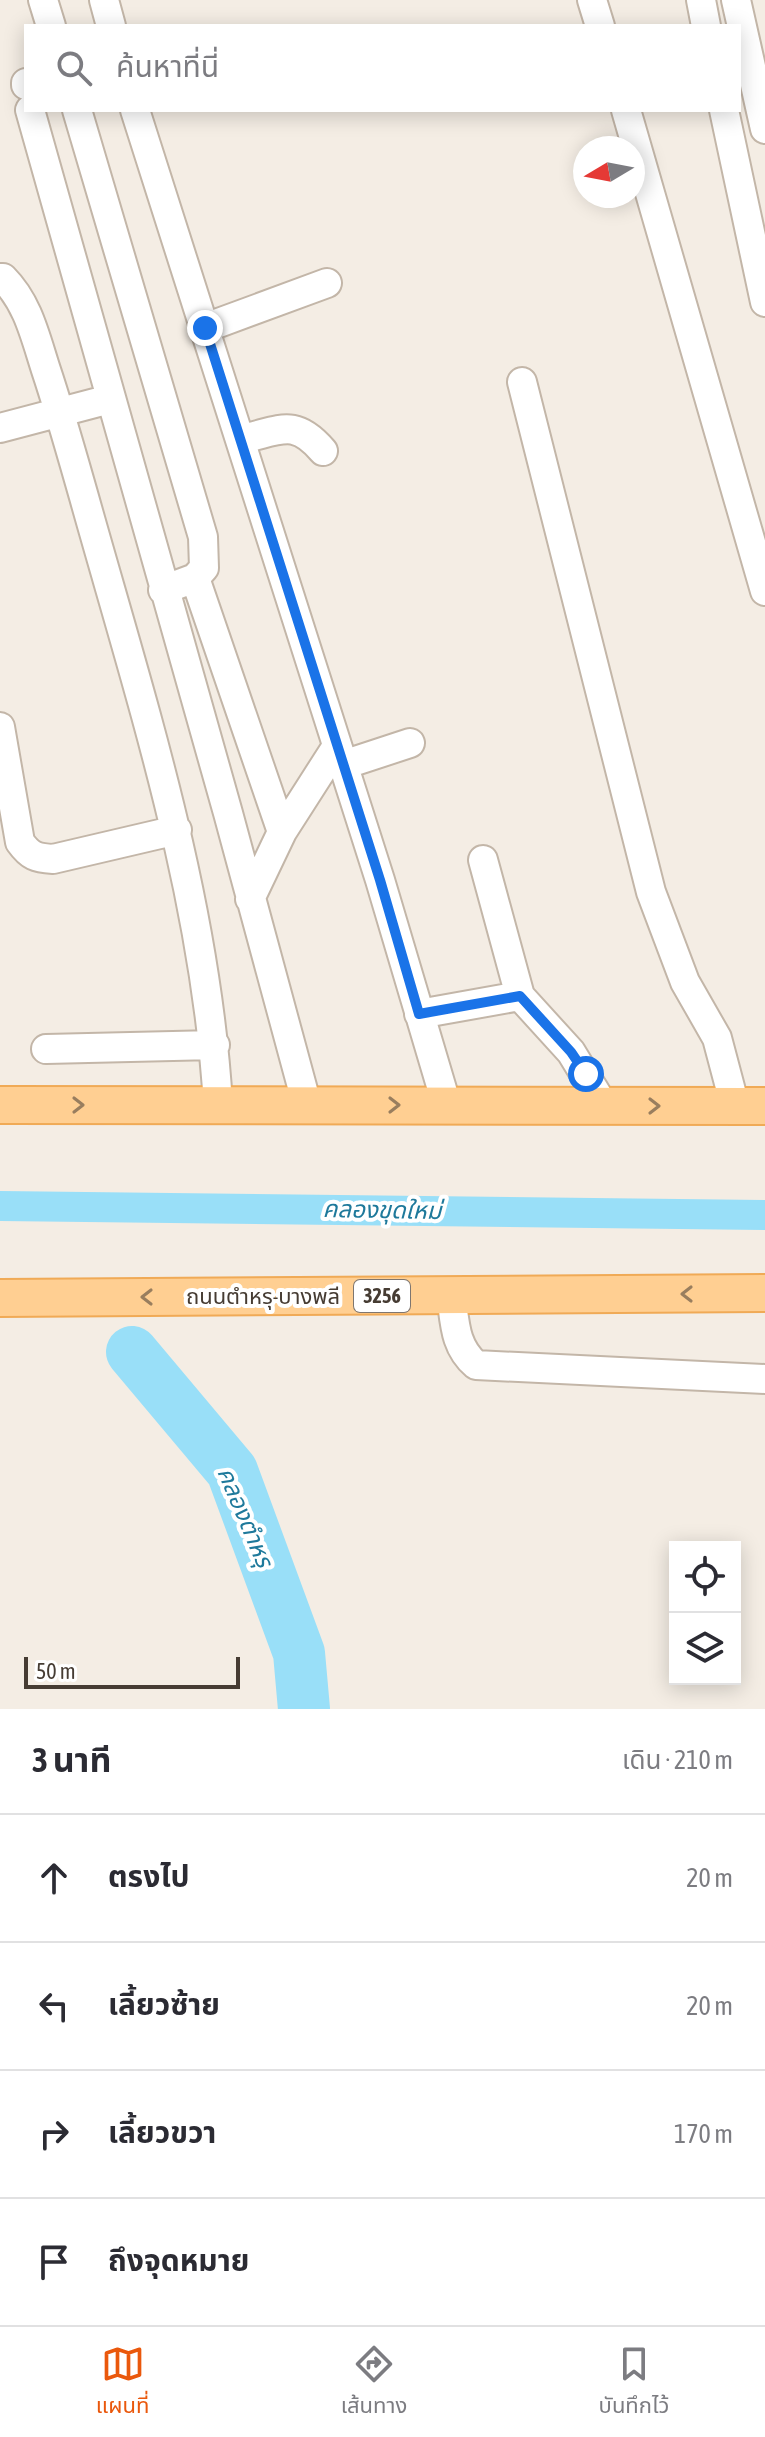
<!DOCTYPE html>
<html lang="th">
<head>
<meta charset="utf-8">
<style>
	:root { --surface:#fff; --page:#f2f2f3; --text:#2b2b33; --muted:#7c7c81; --line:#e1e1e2; --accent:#ea580c }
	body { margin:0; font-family:"Asap Condensed","Noto Sans Thai",sans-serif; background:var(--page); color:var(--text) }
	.controls { position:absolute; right:24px; bottom:24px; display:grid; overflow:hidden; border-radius:0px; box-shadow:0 4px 20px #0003 }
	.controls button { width:72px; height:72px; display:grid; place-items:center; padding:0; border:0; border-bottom:2px solid var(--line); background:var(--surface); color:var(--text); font:40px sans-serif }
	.compass { position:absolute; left:573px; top:136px; width:72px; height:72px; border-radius:50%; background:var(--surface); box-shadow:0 4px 20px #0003; rotate:260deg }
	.scale { position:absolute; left:24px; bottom:20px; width:216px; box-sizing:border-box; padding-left:8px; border:4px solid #463c33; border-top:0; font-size:22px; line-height:28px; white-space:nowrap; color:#463c33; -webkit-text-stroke:6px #fff; paint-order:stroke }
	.stop { position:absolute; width:24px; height:24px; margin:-18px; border:6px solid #1a73e8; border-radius:50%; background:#fff }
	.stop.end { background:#1a73e8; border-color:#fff; box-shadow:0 2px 8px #0008 }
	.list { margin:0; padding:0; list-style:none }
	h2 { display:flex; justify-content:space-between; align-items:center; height:104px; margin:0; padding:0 32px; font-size:34px }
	h2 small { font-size:26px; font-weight:400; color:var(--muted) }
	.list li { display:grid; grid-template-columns:52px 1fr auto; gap:24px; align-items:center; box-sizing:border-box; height:128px; padding:0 32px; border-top:2px solid var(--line) }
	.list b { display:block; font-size:30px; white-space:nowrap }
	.list em { font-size:26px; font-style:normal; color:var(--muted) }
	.icon { flex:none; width:44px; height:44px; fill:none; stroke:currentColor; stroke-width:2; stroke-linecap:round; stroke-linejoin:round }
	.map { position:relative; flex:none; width:765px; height:1709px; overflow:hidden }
	.search { position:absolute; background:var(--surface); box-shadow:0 4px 20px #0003; left:24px; right:24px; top:24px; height:88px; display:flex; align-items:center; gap:20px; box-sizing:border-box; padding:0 28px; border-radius:0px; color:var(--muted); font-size:30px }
	.sheet { height:616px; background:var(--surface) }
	nav { display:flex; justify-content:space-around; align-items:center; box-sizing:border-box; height:112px; border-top:2px solid var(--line); background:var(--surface); font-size:22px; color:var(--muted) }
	nav a { display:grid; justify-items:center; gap:4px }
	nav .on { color:var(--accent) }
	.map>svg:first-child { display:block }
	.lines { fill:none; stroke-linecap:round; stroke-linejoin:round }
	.canal { stroke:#99dff8; stroke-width:30 }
	.river { stroke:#99dff8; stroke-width:52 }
	.minor-casing { stroke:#c3b6a8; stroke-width:32 }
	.major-casing { stroke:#f0aa56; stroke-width:40 }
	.minor { stroke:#fff; stroke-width:28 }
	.major { stroke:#ffcf92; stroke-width:36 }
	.oneway { stroke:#997e5e }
	.route { stroke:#1a73e8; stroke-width:10 }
	.labels { text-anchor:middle; stroke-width:8; stroke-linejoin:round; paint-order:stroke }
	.shield { fill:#fff; stroke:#7e7670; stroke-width:2 }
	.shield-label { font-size:20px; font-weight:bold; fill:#463c33 }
	.street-label { font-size:22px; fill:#463c33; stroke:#fff }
	.water-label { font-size:24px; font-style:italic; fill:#1e799b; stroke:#fff }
</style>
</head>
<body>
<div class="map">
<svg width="765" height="1709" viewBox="0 0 765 1709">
	<rect width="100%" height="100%" fill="#f4ede4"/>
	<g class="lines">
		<path class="canal" d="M0 1206 765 1215"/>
		<path class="river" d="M132 1352 232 1471 299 1653 304 1709"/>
		<g class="minor-casing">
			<path id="minor" d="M43 0 51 26
				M104 0 111 26
				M592 0 600 26
				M701 0 706 26
				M736 0 765 129
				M26 83V85
				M30 110 228 813 307 1105
				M77 110 203 537 204 568 195 578 163 590
				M135 110 380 880 447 1106
				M626 110 765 591
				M724 110 765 302
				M0 278H3C28 303 35 336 46 370 60 412 72 455 84 497 140 697 206 897 218 1105
				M205 328 327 283
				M522 382 651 892 685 982 717 1038 735 1106
				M0 428 110 399
				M241 439C280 431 294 417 323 451
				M195 578 282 832
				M0 727 20 842C30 856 36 858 53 859L177 830
				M343 765 410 743
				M483 860 520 996
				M250 899 282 832 337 746
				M419 1014 520 996 571 1052 604 1106
				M46 1049 215 1045
				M451 1295C455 1322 454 1346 476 1365L765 1379"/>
		</g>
		<g class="major-casing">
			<path id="major" d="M0 1105 765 1106
				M0 1298 765 1293"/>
		</g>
		<use href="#minor" class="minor"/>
		<use href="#major" class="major"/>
	</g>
	<defs><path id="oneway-chevron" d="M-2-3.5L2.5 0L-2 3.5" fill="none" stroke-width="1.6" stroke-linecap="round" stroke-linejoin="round" transform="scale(2)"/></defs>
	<g class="oneway">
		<use href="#oneway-chevron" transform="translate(78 1105)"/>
		<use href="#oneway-chevron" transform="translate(394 1105)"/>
		<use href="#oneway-chevron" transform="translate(654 1106)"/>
		<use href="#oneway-chevron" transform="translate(687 1294) rotate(180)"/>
		<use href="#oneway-chevron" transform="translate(147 1297) rotate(180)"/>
	</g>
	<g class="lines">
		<path class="route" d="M205 328 380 880 419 1014 520 996 571 1052 586 1074"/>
	</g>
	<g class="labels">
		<rect class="shield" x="354" y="1280" width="56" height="32" rx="6"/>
		<g class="shield-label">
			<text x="382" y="1303">3256</text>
		</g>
		<g class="street-label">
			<text x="263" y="1304">ถนนตำหรุ-บางพลี</text>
		</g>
		<g class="water-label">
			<text transform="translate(382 1210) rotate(1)" y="8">คลองขุดใหม่</text>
			<text transform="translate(245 1517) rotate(67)" y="8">คลองตำหรุ</text>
		</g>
	</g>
</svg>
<div class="controls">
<button><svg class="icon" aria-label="locate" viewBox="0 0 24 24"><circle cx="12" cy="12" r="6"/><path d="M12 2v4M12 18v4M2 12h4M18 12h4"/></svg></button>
<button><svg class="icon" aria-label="layers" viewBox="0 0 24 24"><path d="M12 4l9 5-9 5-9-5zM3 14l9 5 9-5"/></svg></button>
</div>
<svg class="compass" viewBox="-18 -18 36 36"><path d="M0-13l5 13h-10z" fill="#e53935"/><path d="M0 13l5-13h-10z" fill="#7c7c81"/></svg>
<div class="scale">50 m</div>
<div class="stop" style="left:586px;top:1074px"></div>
<div class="stop end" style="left:205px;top:328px"></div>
<div class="search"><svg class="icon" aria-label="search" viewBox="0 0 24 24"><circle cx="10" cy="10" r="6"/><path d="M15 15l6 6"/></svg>ค้นหาที่นี่</div>
</div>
<section class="sheet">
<h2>3 นาที<small>เดิน · 210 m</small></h2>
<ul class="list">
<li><svg class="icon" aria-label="ahead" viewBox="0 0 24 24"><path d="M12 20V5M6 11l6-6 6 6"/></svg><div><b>ตรงไป</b></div><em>20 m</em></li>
<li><svg class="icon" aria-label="left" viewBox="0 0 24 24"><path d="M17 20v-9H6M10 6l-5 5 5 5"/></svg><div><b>เลี้ยวซ้าย</b></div><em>20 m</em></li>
<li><svg class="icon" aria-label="right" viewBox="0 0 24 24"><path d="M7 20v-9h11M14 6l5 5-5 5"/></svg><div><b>เลี้ยวขวา</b></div><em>170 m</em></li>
<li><svg class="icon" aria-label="arrive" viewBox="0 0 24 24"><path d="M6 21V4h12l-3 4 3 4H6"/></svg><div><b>ถึงจุดหมาย</b></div></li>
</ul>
</section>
<nav>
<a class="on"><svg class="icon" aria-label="map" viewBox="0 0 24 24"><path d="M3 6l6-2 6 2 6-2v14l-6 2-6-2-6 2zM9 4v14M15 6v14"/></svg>แผนที่</a>
<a><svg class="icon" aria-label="directions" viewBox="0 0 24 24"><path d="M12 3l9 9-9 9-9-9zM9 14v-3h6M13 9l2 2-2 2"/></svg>เส้นทาง</a>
<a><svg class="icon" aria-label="saved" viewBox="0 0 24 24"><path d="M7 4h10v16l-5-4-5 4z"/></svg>บันทึกไว้</a>
</nav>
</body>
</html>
